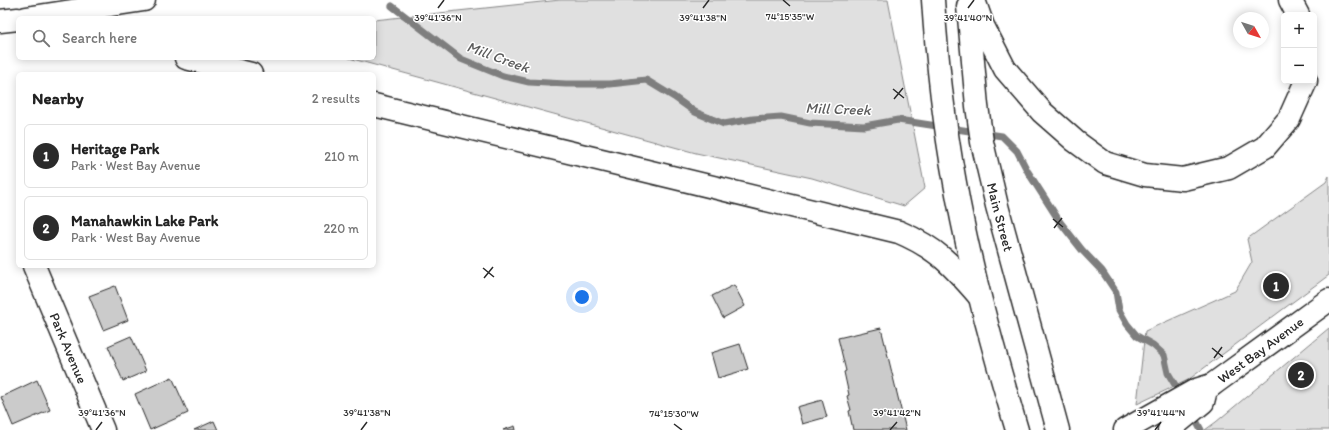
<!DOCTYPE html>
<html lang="en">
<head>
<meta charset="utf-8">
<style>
	:root { --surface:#fff; --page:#f6f6f6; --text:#222; --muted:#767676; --line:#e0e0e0; --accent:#2b2b2b }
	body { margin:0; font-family:Itim,sans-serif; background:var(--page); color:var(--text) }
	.controls { position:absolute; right:12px; top:12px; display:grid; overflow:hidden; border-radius:6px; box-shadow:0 2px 10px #0003 }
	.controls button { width:36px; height:36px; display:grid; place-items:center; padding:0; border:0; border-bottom:1px solid var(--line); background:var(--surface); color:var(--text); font:20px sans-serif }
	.compass { position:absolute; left:1233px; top:12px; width:36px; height:36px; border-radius:50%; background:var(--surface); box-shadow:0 2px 10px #0003; rotate:129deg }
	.you { position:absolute; left:582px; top:297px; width:14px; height:14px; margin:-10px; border:3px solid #fff; border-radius:50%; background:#1a73e8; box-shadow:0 0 0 6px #1a73e833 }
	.badge { display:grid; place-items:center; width:26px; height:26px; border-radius:50%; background:var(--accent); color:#fff; font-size:13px; font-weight:700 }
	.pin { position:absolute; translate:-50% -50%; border:2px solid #fff; box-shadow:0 1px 4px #0006 }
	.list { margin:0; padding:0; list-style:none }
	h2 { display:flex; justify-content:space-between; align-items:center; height:52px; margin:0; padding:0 16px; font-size:17px }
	h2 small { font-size:13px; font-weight:400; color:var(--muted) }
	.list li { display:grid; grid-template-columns:26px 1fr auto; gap:12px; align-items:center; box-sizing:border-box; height:64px; margin:0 8px 8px; padding:0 8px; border:1px solid var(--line); border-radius:6px }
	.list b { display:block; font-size:15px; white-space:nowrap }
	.list p { margin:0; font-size:13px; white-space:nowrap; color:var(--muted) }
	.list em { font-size:13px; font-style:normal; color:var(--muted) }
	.icon { flex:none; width:22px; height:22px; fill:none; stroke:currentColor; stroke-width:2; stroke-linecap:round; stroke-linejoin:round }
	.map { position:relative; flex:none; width:1329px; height:430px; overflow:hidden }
	.search { position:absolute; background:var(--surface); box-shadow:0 2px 10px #0003; left:16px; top:16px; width:360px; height:44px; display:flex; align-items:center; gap:10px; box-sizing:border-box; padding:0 14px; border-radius:6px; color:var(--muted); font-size:15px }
	.panel { position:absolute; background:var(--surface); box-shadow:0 2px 10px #0003; left:16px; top:72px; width:360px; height:196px; border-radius:6px }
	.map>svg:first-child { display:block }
	.green { fill:#e0e0e0; stroke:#868686 }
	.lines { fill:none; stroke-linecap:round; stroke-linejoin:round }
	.stream { stroke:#7e7e7e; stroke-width:7 }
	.building { fill:#cbcbcb; stroke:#2b2b2b }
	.minor-casing { stroke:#2b2b2b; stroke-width:25 }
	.highway-casing { stroke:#2b2b2b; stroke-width:25 }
	.minor { stroke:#fff; stroke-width:22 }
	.highway { stroke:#fff; stroke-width:22 }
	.ticks { fill:none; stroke:#2b2b2b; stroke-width:1.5 }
	.labels { text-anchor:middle; stroke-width:3; stroke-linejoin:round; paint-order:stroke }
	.street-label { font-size:14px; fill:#2b2b2b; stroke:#fff }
	.water-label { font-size:15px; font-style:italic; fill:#5c5c5c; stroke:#fff }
	.ticks-label { font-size:10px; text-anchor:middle; fill:#2b2b2b; stroke:#fff; stroke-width:3; stroke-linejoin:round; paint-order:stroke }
</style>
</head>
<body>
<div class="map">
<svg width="1329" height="430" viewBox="0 0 1329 430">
	<rect width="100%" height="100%" fill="#fff"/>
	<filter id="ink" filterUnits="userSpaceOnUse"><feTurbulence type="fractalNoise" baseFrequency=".025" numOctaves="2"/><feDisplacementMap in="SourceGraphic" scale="8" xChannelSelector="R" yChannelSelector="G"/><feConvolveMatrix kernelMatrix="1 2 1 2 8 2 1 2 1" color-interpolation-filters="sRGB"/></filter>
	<g filter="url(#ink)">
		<path class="green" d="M560 0H888L925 188 904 206 812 178 696 153 349 58H374V20Z
			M1329 176V275L1188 380 1137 404 1145 331 1235 291 1252 262 1247 239 1326 182Z
			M1329 328V430H1205L1216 422Z"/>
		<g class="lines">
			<path class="stream" d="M392 6 461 59 503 76 529 82 566 84H610L646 80 674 97 695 112 724 124 753 119 781 117 810 123 864 126 898 120 1002 136 1017 151 1028 172 1060 222 1082 250 1102 271 1116 292 1119 310 1127 324 1137 336 1153 345 1164 355 1168 373 1181 395
				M1193 415 1201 430"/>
		</g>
		<path class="building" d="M734 285 745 306 723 318 712 296Z
			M115 286 128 320 103 330 89 296Z
			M881 328 906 430H853L849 411 851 410 847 396 849 395 844 372 846 371 838 338Z
			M131 336 146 371 123 381 108 346Z
			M740 344 748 369 718 378 711 353Z
			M172 377 188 413 150 430 135 394Z
			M37 380 50 410 13 426 1 397Z
			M822 400 827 417 802 424 797 407Z
			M214 421 218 430H194Z
			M515 426 516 430H503Z"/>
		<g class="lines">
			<g class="minor-casing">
				<g id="minor">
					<path id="s1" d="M34 266 103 430"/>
					<path d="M1125 430 1196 390 1212 385"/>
					<path id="s2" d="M1169 430 1203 402 1206 390 1212 385 1329 300"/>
				</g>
			</g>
			<g class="highway-casing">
				<g id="highway">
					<path d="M933 0C937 61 944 123 955 183 970 267 993 349 1017 430"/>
					<path d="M974 0 983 26 1005 69 1042 112 1075 141 1105 163 1145 175 1183 179 1229 168 1265 147 1289 119 1306 81"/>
					<path d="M1290 0 1298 15"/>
					<path id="s3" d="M968 6 977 106 982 142 997 206 1058 430"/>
					<path d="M26 18 144 0"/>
					<path d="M0 21 18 19"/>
					<path d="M186 58 251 74"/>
					<path d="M374 105 899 232C937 248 953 266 979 296"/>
				</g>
			</g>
			<use href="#minor" class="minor"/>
			<use href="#highway" class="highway"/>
		</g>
	</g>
	<path class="ticks" d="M783 0 790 6M438 8 444 0M703 8 709 0M968 8 974 0M893 89 904 98M894 99 903 88M1053 219 1063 227M1054 228 1062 218M483 268 494 277M484 278 493 267M1212 348 1223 357M1214 358 1222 347M674 424 682 430M96 430 102 422M361 430 367 422M890 430 897 422M1155 430 1161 422"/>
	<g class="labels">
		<g class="street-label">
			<text dy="5" stroke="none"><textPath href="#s3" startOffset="214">Main Street</textPath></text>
			<text dy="5" stroke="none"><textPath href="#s1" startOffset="89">Park Avenue</textPath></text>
			<text dy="5" stroke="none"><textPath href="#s2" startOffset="124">West Bay Avenue</textPath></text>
		</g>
		<g class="water-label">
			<text transform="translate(498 57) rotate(20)" y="5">Mill Creek</text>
			<text transform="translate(838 109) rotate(2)" y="5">Mill Creek</text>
		</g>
	</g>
	<g class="ticks-label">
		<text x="790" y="20">74°15'35"W</text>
		<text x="703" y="21">39°41'38"N</text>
		<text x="438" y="21">39°41'36"N</text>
		<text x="968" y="21">39°41'40"N</text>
		<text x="102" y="416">39°41'36"N</text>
		<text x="367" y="416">39°41'38"N</text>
		<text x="897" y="416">39°41'42"N</text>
		<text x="1161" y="416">39°41'44"N</text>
		<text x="674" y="417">74°15'30"W</text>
	</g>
</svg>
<div class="controls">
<button>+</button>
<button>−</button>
</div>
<svg class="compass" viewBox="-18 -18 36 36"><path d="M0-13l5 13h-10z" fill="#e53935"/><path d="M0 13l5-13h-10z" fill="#767676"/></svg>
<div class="you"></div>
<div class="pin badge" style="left:1276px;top:286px">1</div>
<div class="pin badge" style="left:1301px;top:375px">2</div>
<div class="search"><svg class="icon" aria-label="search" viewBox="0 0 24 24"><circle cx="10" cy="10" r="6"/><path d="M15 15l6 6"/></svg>Search here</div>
<section class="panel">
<h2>Nearby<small>2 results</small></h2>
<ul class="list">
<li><span class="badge">1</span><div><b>Heritage Park</b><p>Park · West Bay Avenue</p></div><em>210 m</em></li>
<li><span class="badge">2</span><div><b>Manahawkin Lake Park</b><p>Park · West Bay Avenue</p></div><em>220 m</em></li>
</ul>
</section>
</div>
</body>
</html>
